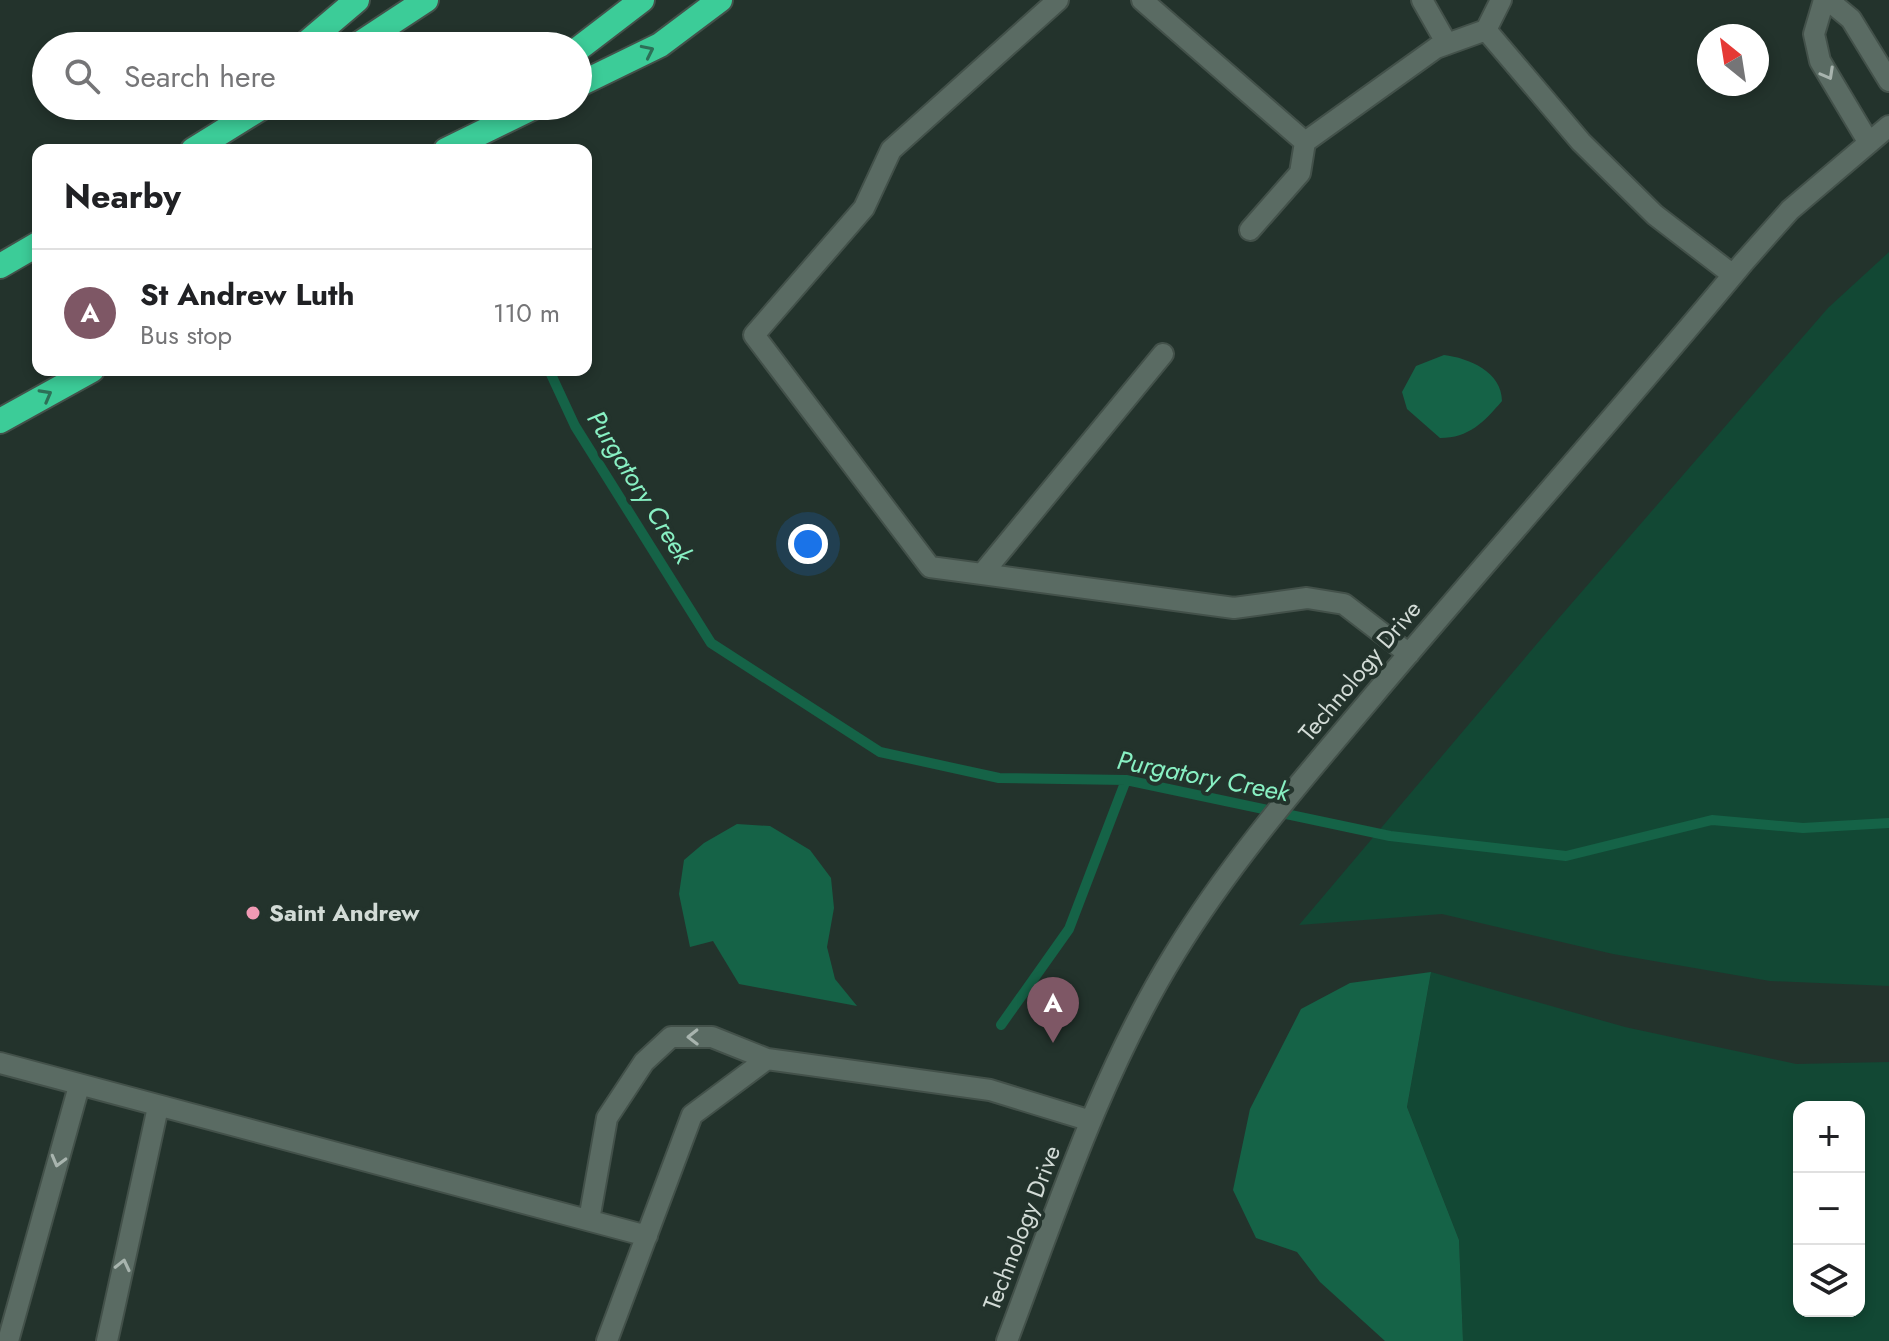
<!DOCTYPE html>
<html lang="en">
<head>
<meta charset="utf-8">
<style>
	:root { --surface:#fff; --page:#f2f2f2; --text:#202124; --muted:#757577; --line:#e0e0e0; --accent:#7e5765 }
	body { margin:0; font-family:Jost,sans-serif; background:var(--page); color:var(--text) }
	.controls { position:absolute; right:24px; bottom:24px; display:grid; overflow:hidden; border-radius:16px; box-shadow:0 4px 12px #0003 }
	.controls button { width:72px; height:72px; display:grid; place-items:center; padding:0; border:0; border-bottom:2px solid var(--line); background:var(--surface); color:var(--text); font:40px sans-serif }
	.compass { position:absolute; left:1697px; top:24px; width:72px; height:72px; border-radius:50%; background:var(--surface); box-shadow:0 4px 12px #0003; rotate:330deg }
	.you { position:absolute; left:808px; top:544px; width:28px; height:28px; margin:-20px; border:6px solid #fff; border-radius:50%; background:#1a73e8; box-shadow:0 0 0 12px #1a73e833 }
	.badge { display:grid; place-items:center; width:52px; height:52px; border-radius:50%; background:var(--accent); color:#fff; font-size:26px; font-weight:700 }
	.pin { position:absolute; translate:-50% -66px; filter:drop-shadow(0 2px 4px #0008) }
	.pin::after { content:''; position:absolute; top:42px; width:28px; height:24px; background:inherit; clip-path:polygon(0 0,100% 0,50% 100%) }
	.list { margin:0; padding:0; list-style:none }
	h2 { display:flex; justify-content:space-between; align-items:center; height:104px; margin:0; padding:0 32px; font-size:34px }
	h2 small { font-size:26px; font-weight:400; color:var(--muted) }
	.list li { display:grid; grid-template-columns:52px 1fr auto; gap:24px; align-items:center; box-sizing:border-box; height:128px; padding:0 32px; border-top:2px solid var(--line) }
	.list b { display:block; font-size:30px; white-space:nowrap }
	.list p { margin:0; font-size:26px; white-space:nowrap; color:var(--muted) }
	.list em { font-size:26px; font-style:normal; color:var(--muted) }
	.icon { flex:none; width:44px; height:44px; fill:none; stroke:currentColor; stroke-width:2; stroke-linecap:round; stroke-linejoin:round }
	.map { position:relative; flex:none; width:1889px; height:1341px; overflow:hidden }
	.search { position:absolute; background:var(--surface); box-shadow:0 4px 12px #0003; left:32px; top:32px; width:560px; height:88px; display:flex; align-items:center; gap:20px; box-sizing:border-box; padding:0 28px; border-radius:44px; color:var(--muted); font-size:30px }
	.panel { position:absolute; background:var(--surface); box-shadow:0 4px 12px #0003; left:32px; top:144px; width:560px; height:232px; border-radius:16px }
	.map>svg:first-child { display:block }
	.green { fill:#124834; fill-rule:evenodd }
	.water { fill:#156347 }
	.lines { fill:none; stroke-linecap:round; stroke-linejoin:round }
	.stream { stroke:#156347; stroke-width:10 }
	.minor-casing { stroke:#43514a; stroke-width:24 }
	.highway-casing { stroke:#43514a; stroke-width:28 }
	.minor { stroke:#5a6b63; stroke-width:20 }
	.highway { stroke:#3ccc98; stroke-width:24 }
	.oneway { stroke:#2d7057 }
	.oneway2 { stroke:#a8b4ae }
	.poi-dot { fill:#f19ab4; stroke:#23332c; stroke-width:3 }
	.labels { text-anchor:middle; stroke-width:8; stroke-linejoin:round; paint-order:stroke }
	.street-label { font-size:24px; fill:#d2dbd6; stroke:#23332c }
	.poi-label { font-size:24px; font-weight:bold; fill:#d2dbd6; stroke:#23332c; text-anchor:start }
	.water-label { font-size:26px; font-style:italic; fill:#88f0c3; stroke:#23332c }
</style>
</head>
<body>
<div class="map">
<svg width="1889" height="1341" viewBox="0 0 1889 1341">
	<rect width="100%" height="100%" fill="#23332c"/>
	<path class="green" d="M1889 252V986L1770 981 1613 954 1442 914 1299 925 1552 626 1828 308Z
		M1431 972 1625 1027 1796 1064 1889 1062V1341H1463L1459 1240 1407 1107ZM1799 1107H1859V1311H1799Z"/>
	<path class="water" d="M1444 355C1469 358 1502 372 1502 401 1484 422 1469 438 1440 438L1407 409 1402 392 1416 366Z
		M737 824 770 826 810 850 831 878 834 908 827 947 835 979 857 1006 739 984 713 941 690 947 679 894 684 860 704 843Z
		M1431 972 1407 1107 1459 1240 1463 1341H1385L1320 1282 1297 1252 1256 1238 1233 1190 1250 1109 1301 1009 1350 983Z"/>
	<g class="lines">
		<path class="stream" d="M549 370 575 426 711 643 880 752 999 778 1126 780 1390 836 1566 856 1712 820 1803 828 1889 823
			M1001 1025 1069 929 1126 780"/>
		<g class="minor-casing">
			<path id="minor" d="M1058 0 891 150 864 208 754 335 930 567 1234 608 1307 598 1344 604 1409 654
				M1142 0 1305 142 1436 48 1486 30 1581 142 1655 215 1733 275
				M1422 0 1447 44
				M1824 0 1814 34 1820 61 1869 143
				M1828 0 1851 19 1889 81
				M1486 30 1501 0
				M1250 230 1300 173 1305 142
				M982 574 1163 354
				M0 1063 647 1236
				M589 1220 607 1118 644 1062 671 1037H712L767 1059
				M8 1341 79 1086
				M107 1341 158 1107
				M607 1341 692 1115 767 1059 990 1090 1091 1121
				M1007 1341C1057 1209 1101 1073 1175 953 1231 861 1304 778 1373 696 1495 551 1622 409 1743 263L1790 210 1889 126"/>
		</g>
		<g class="highway-casing">
			<path id="highway" d="M303 46 357 0
				M356 46 426 0
				M578 49 642 0
				M578 85 660 45 720 0
				M193 150 264 106
				M446 150 536 106
				M0 266 38 244
				M0 421 92 370"/>
		</g>
		<use href="#minor" class="minor"/>
		<use href="#highway" class="highway"/>
	</g>
	<defs><path id="oneway-chevron" d="M-2-3.5L2.5 0L-2 3.5" fill="none" stroke-width="1.6" stroke-linecap="round" stroke-linejoin="round" transform="scale(2)"/></defs>
	<g class="oneway">
		<use href="#oneway-chevron" transform="translate(648 51) rotate(-26)"/>
		<use href="#oneway-chevron" transform="translate(46 395) rotate(-29)"/>
	</g>
	<g class="oneway2">
		<use href="#oneway-chevron" transform="translate(1828 74) rotate(61)"/>
		<use href="#oneway-chevron" transform="translate(693 1037) rotate(179)"/>
		<use href="#oneway-chevron" transform="translate(58 1161) rotate(105)"/>
		<use href="#oneway-chevron" transform="translate(123 1265) rotate(-77)"/>
	</g>
	<circle class="poi-dot" cx="253" cy="913" r="8"/>
	<g class="labels">
		<g class="street-label">
			<text transform="translate(1360 671) rotate(-50)" y="8">Technology Drive</text>
			<text transform="translate(1022 1228) rotate(-69)" y="8">Technology Drive</text>
		</g>
		<g class="poi-label">
			<text x="269" y="921">Saint Andrew</text>
		</g>
		<g class="water-label">
			<text transform="translate(640 487) rotate(58)" y="9">Purgatory Creek</text>
			<text transform="translate(1203 776) rotate(11)" y="9">Purgatory Creek</text>
		</g>
	</g>
</svg>
<div class="controls">
<button>+</button>
<button>−</button>
<button><svg class="icon" aria-label="layers" viewBox="0 0 24 24"><path d="M12 4l9 5-9 5-9-5zM3 14l9 5 9-5"/></svg></button>
</div>
<svg class="compass" viewBox="-18 -18 36 36"><path d="M0-13l5 13h-10z" fill="#e53935"/><path d="M0 13l5-13h-10z" fill="#757577"/></svg>
<div class="you"></div>
<div class="pin badge" style="left:1053px;top:1043px">A</div>
<div class="search"><svg class="icon" aria-label="search" viewBox="0 0 24 24"><circle cx="10" cy="10" r="6"/><path d="M15 15l6 6"/></svg>Search here</div>
<section class="panel">
<h2>Nearby<small></small></h2>
<ul class="list">
<li><span class="badge">A</span><div><b>St Andrew Luth</b><p>Bus stop</p></div><em>110 m</em></li>
</ul>
</section>
</div>
</body>
</html>
